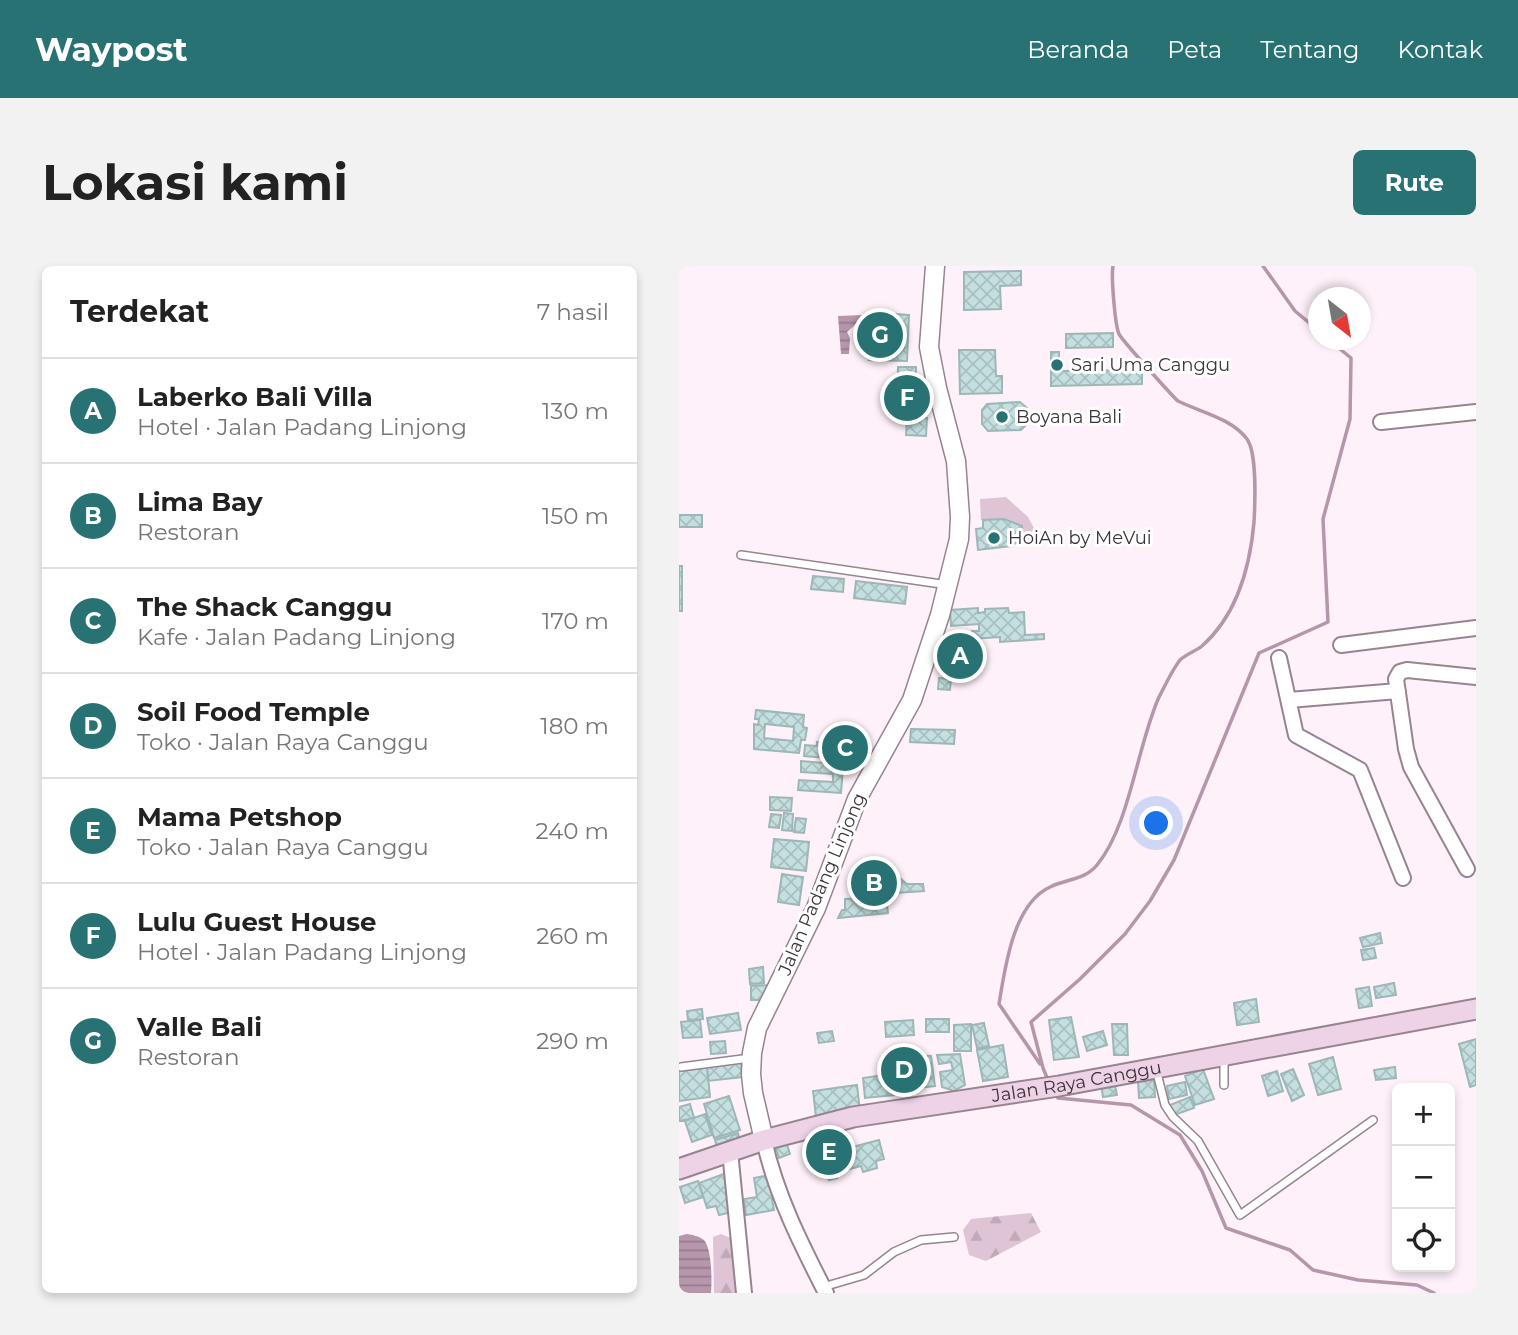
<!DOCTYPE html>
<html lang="id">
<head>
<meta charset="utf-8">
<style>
	:root { --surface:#fff; --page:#f2f2f2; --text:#222; --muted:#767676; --line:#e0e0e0; --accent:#287274 }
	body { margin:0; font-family:Montserrat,sans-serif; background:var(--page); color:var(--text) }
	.controls { position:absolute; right:21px; bottom:21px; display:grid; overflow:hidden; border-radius:10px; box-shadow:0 4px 10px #0003 }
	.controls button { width:63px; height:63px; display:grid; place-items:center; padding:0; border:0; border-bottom:2px solid var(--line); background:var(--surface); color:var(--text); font:35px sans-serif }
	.compass { position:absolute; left:629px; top:21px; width:63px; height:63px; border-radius:50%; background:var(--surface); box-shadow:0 4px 10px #0003; rotate:149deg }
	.you { position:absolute; left:478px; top:558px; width:24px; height:24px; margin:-18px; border:5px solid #fff; border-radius:50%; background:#1a73e8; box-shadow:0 0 0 10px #1a73e833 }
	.badge { display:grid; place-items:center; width:46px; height:46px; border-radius:50%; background:var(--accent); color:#fff; font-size:23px; font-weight:700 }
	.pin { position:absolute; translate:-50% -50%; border:4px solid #fff; box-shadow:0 2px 7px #0006 }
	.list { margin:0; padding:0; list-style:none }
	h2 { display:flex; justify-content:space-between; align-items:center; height:91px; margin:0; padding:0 28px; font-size:30px }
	h2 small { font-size:23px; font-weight:400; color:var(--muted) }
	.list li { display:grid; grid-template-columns:46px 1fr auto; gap:21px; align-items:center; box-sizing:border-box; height:105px; padding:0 28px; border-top:2px solid var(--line) }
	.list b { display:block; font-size:26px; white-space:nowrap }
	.list p { margin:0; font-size:23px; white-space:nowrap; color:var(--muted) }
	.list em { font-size:23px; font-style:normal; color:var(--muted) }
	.icon { flex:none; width:38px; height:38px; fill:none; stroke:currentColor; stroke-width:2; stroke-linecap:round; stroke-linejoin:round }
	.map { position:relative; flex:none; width:797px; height:1027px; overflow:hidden; border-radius:10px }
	header { display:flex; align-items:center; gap:42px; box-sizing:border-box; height:98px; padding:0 35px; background:var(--accent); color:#fff }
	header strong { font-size:33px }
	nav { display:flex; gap:38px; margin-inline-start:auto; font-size:24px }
	.intro { display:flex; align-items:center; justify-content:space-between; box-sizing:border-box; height:168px; padding:0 42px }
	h1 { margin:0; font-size:49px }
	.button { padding:18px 32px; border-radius:10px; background:var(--accent); color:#fff; font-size:24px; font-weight:700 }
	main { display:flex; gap:42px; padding:0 42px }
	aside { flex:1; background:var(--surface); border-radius:10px; box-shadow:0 4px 10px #0003 }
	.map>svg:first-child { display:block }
	.forest { fill:url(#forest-firs) }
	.garden { fill:#dfc4d6 }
	.water { fill:url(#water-rules) }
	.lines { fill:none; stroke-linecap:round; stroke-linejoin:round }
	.stream { stroke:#b596aa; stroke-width:3.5 }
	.building { fill:url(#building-cross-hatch); stroke:#9db7b7; stroke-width:2; fill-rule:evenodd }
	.service-casing { stroke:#968490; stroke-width:10 }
	.minor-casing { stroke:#968490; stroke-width:18 }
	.tertiary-casing { stroke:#968490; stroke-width:21 }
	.secondary-casing { stroke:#968490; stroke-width:23 }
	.service { stroke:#fff; stroke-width:7 }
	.minor { stroke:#fff; stroke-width:14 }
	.tertiary { stroke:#fff; stroke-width:18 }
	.secondary { stroke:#eed2e6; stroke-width:19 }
	.poi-dot { fill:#287274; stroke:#fff; stroke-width:2.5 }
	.labels { text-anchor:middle; stroke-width:6; stroke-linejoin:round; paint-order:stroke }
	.poi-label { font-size:18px; fill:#3b3339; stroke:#fff; text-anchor:start }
	.street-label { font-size:18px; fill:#3b3339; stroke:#fff }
</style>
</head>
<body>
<header>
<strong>Waypost</strong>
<nav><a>Beranda</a><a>Peta</a><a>Tentang</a><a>Kontak</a></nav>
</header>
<div class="intro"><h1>Lokasi kami</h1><a class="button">Rute</a></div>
<main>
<aside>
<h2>Terdekat<small>7 hasil</small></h2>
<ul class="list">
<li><span class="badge">A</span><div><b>Laberko Bali Villa</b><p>Hotel · Jalan Padang Linjong</p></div><em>130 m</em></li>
<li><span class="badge">B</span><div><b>Lima Bay</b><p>Restoran</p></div><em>150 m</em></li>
<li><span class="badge">C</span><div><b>The Shack Canggu</b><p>Kafe · Jalan Padang Linjong</p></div><em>170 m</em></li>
<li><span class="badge">D</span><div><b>Soil Food Temple</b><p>Toko · Jalan Raya Canggu</p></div><em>180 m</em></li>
<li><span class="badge">E</span><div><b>Mama Petshop</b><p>Toko · Jalan Raya Canggu</p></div><em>240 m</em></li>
<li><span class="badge">F</span><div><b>Lulu Guest House</b><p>Hotel · Jalan Padang Linjong</p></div><em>260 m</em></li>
<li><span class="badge">G</span><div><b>Valle Bali</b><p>Restoran</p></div><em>290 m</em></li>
</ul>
</aside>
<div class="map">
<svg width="797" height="1027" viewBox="0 0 797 1027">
	<defs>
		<pattern id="forest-firs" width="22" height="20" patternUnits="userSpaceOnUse" patternTransform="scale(1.75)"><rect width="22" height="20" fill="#dfc4d6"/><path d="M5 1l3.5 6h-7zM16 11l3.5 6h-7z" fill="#c0a9b8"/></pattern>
		<pattern id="water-rules" width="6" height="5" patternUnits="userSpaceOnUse" patternTransform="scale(1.75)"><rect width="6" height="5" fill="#b596aa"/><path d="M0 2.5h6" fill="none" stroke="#947b8b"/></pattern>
		<pattern id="building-cross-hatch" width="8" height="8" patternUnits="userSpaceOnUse" patternTransform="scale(1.75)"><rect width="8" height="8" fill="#c4dfdf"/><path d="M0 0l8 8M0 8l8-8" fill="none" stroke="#a9c0c0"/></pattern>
	</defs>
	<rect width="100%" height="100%" fill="#fef1f9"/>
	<path class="forest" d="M352 947 362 966 307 995 290 989 284 964 292 953Z
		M42 968 52 972 58 1003 59 1027H35L34 971Z"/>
	<path class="garden" d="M327 231 349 251 362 275 346 279 342 260 325 253 302 254 301 233Z"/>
	<path class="water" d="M215 48V61L205 54 194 55 193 52 177 58 168 66 171 72 170 88H162L159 50Z
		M8 968C14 969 20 970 25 974 33 983 33 1015 32 1027H0V970Z"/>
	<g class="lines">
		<path class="stream" d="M584 0 616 45 640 65
			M361 798 320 738C326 702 334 638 371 621 387 613 406 614 418 599 451 559 458 480 480 431 486 420 493 404 501 394 507 388 517 385 523 380 558 349 571 301 575 256 576 238 578 187 568 173 552 152 521 146 499 135 495 132 442 73 440 68 436 59 432 11 434 0
			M369 814 364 802 352 756 401 713 446 668 471 635 495 594 580 387 649 356 644 253 671 153 672 92 650 74
			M376 827 379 832 452 839 501 869 523 905 547 962 611 984 634 1004 679 1014 738 1019 755 1027"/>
	</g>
	<path class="building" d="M342 5V19L321 20 322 43 285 44V6Z
		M215 48 230 49 228 95 190 94 197 79 194 76 189 78 181 75 179 68 182 64 193 59H199L209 65 215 61Z
		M434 67V81L387 82V68Z
		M280 84H316L317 110H323V127L281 128Z
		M372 86H380V105L463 104V118L372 120Z
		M219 101H237V144H218Z
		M341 136 348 142 349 157 342 164 309 165 303 158V144L308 138Z
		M228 151 248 152 247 170 227 169Z
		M0 249H23V261H0Z
		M325 253 343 260 345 276 332 278V280L299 284 297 263 304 262V254Z
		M0 300H3V345H0Z
		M134 310 165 313 164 326 132 323Z
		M177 315 228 321 226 338 175 332Z
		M299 342V347L306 346V343L329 342 330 347 345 346 346 369 365 368V373L321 376V371L293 373V365H300V358L272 360 271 344Z
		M299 377 300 402 263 406 262 379Z
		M260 412 272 413 271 424 259 423Z
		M77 444 125 449 124 461 128 462 126 474H122L120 487 75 483V458L79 459 80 453H76ZM86 458 115 461 114 475 85 472Z
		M232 463 276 464 275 478 231 476Z
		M161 464 175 465 172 494 125 490 126 479 138 480V476L159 477Z
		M122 495 155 498V501L164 502 162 527 119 524 120 514 154 516V508L122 506Z
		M91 531 113 532 112 545 91 544Z
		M105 547 114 548 113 565 103 564Z
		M92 548 102 549 100 562 90 561Z
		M117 552 127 553 125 567 115 566Z
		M95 573 130 576 127 605 92 601Z
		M178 607 216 608 228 618H244L245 625 173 630Z
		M103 608 124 611 120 639 99 636Z
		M207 631 209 647 159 652 163 644H166V633Z
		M701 667 703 677 684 681 681 672Z
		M695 682 697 692 684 694 682 684Z
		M84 701 85 717 71 718 70 703Z
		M715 717 717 729 697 732 695 721Z
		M92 719 85 734H72V720Z
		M690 721 693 740 680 742 677 723Z
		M577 733 580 756 558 759 555 737Z
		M23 743 24 753 9 754 8 745Z
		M59 747 62 764 31 768 28 752Z
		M392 751 400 791 375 794 370 754Z
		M247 753H270V766H247Z
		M21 754 23 771 4 772 2 756Z
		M234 754 235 769 207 771 206 756Z
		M305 757 310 780 298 782 293 759Z
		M292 758V785H275V759Z
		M433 758H448L449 789H435Z
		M153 765 155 775 140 777 138 767Z
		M424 765 428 779 408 785 404 771Z
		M797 773V819L791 821 780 778Z
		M46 775 47 787 32 788 31 776Z
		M324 779 329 811 304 815 298 784Z
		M281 788 286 819 275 825 263 821 261 806 274 804 272 796 260 798 258 789Z
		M233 789 238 822 217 826 212 792Z
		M233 789 252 790 256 820 238 822Z
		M654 791 662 823 639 829 630 798Z
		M62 796 63 811 29 815 28 800Z
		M28 800 31 831 0 835V803Z
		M716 801 717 812 697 814 695 804Z
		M524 803 535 833 516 839 506 810Z
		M614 803 625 829 613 835 602 808Z
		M598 805 604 825 589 830 583 810Z
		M212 808 215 829 186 832 184 812Z
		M475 814 476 831 460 832 459 816Z
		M435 815 438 829 424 831 422 818Z
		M506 816 508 829 490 833 488 820Z
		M178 819 181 845 137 851 134 825Z
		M50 830 61 864 35 872 25 838Z
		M511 831 515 842 495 849 491 839Z
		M11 838 15 852 0 855V841Z
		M26 848 33 869 13 876 6 855Z
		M59 867 61 875 38 882 36 874Z
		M106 872 111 888 100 892 95 876Z
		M200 874 205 893 197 895 198 902 184 906 182 900 167 904 162 884Z
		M156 875 162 895 154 897 158 912 150 914 140 880Z
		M47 907 53 946 40 949 37 940 28 942 20 917Z
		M91 909 96 932 93 933 95 944 67 949 65 933 78 931 75 912Z
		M19 915 24 931 6 937 1 921Z"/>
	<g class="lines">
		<g class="service-casing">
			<path id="service" d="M62 289 269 319
				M545 791V819
				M2 801 71 792
				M477 803 486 839 494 851 519 875 561 949 694 854
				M144 1021 185 1009 215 986 242 974 275 971"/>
		</g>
		<g class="minor-casing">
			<path id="minor" d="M702 156 797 146
				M662 379 797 362
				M600 392 617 469 681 504 724 612
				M610 434 719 425
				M788 603 732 501 727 483 717 413 721 406 728 404 797 411
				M85 874C97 929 122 978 147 1027
				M51 885 65 1027"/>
		</g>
		<g class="tertiary-casing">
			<path id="tertiary" d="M85 874 74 827 72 808 73 787 78 762 137 642 178 533 233 434 261 349 280 273 281 251 277 195 258 122 250 81 256 0"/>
		</g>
		<g class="secondary-casing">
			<g id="secondary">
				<path id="s1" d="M0 903 85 874 174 851 380 820 797 743"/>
			</g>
		</g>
		<use href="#service" class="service"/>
		<use href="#minor" class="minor"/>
		<use href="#tertiary" class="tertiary"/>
		<use href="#secondary" class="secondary"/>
	</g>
	<g class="poi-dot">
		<circle cx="378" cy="99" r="7"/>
		<circle cx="323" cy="151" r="7"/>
		<circle cx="315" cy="272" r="7"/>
	</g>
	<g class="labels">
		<g class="poi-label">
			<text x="392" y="105">Sari Uma Canggu</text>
			<text x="337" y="157">Boyana Bali</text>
			<text x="329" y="278">HoiAn by MeVui</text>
		</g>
		<g class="street-label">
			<text transform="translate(143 618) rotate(-67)" y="6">Jalan Padang Linjong</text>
			<text dy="6" stroke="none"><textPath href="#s1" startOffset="408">Jalan Raya Canggu</textPath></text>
		</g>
	</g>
</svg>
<div class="controls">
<button>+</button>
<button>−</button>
<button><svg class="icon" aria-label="locate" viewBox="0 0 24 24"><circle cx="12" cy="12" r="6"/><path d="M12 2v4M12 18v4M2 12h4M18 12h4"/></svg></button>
</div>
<svg class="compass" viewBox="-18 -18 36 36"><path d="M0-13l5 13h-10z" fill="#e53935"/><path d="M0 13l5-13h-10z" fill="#767676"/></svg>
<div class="you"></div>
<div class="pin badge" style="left:281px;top:390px">A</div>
<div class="pin badge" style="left:195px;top:617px">B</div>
<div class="pin badge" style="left:166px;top:482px">C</div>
<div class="pin badge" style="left:225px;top:804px">D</div>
<div class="pin badge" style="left:150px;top:886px">E</div>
<div class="pin badge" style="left:228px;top:132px">F</div>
<div class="pin badge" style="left:201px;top:69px">G</div>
</div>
</main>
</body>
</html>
